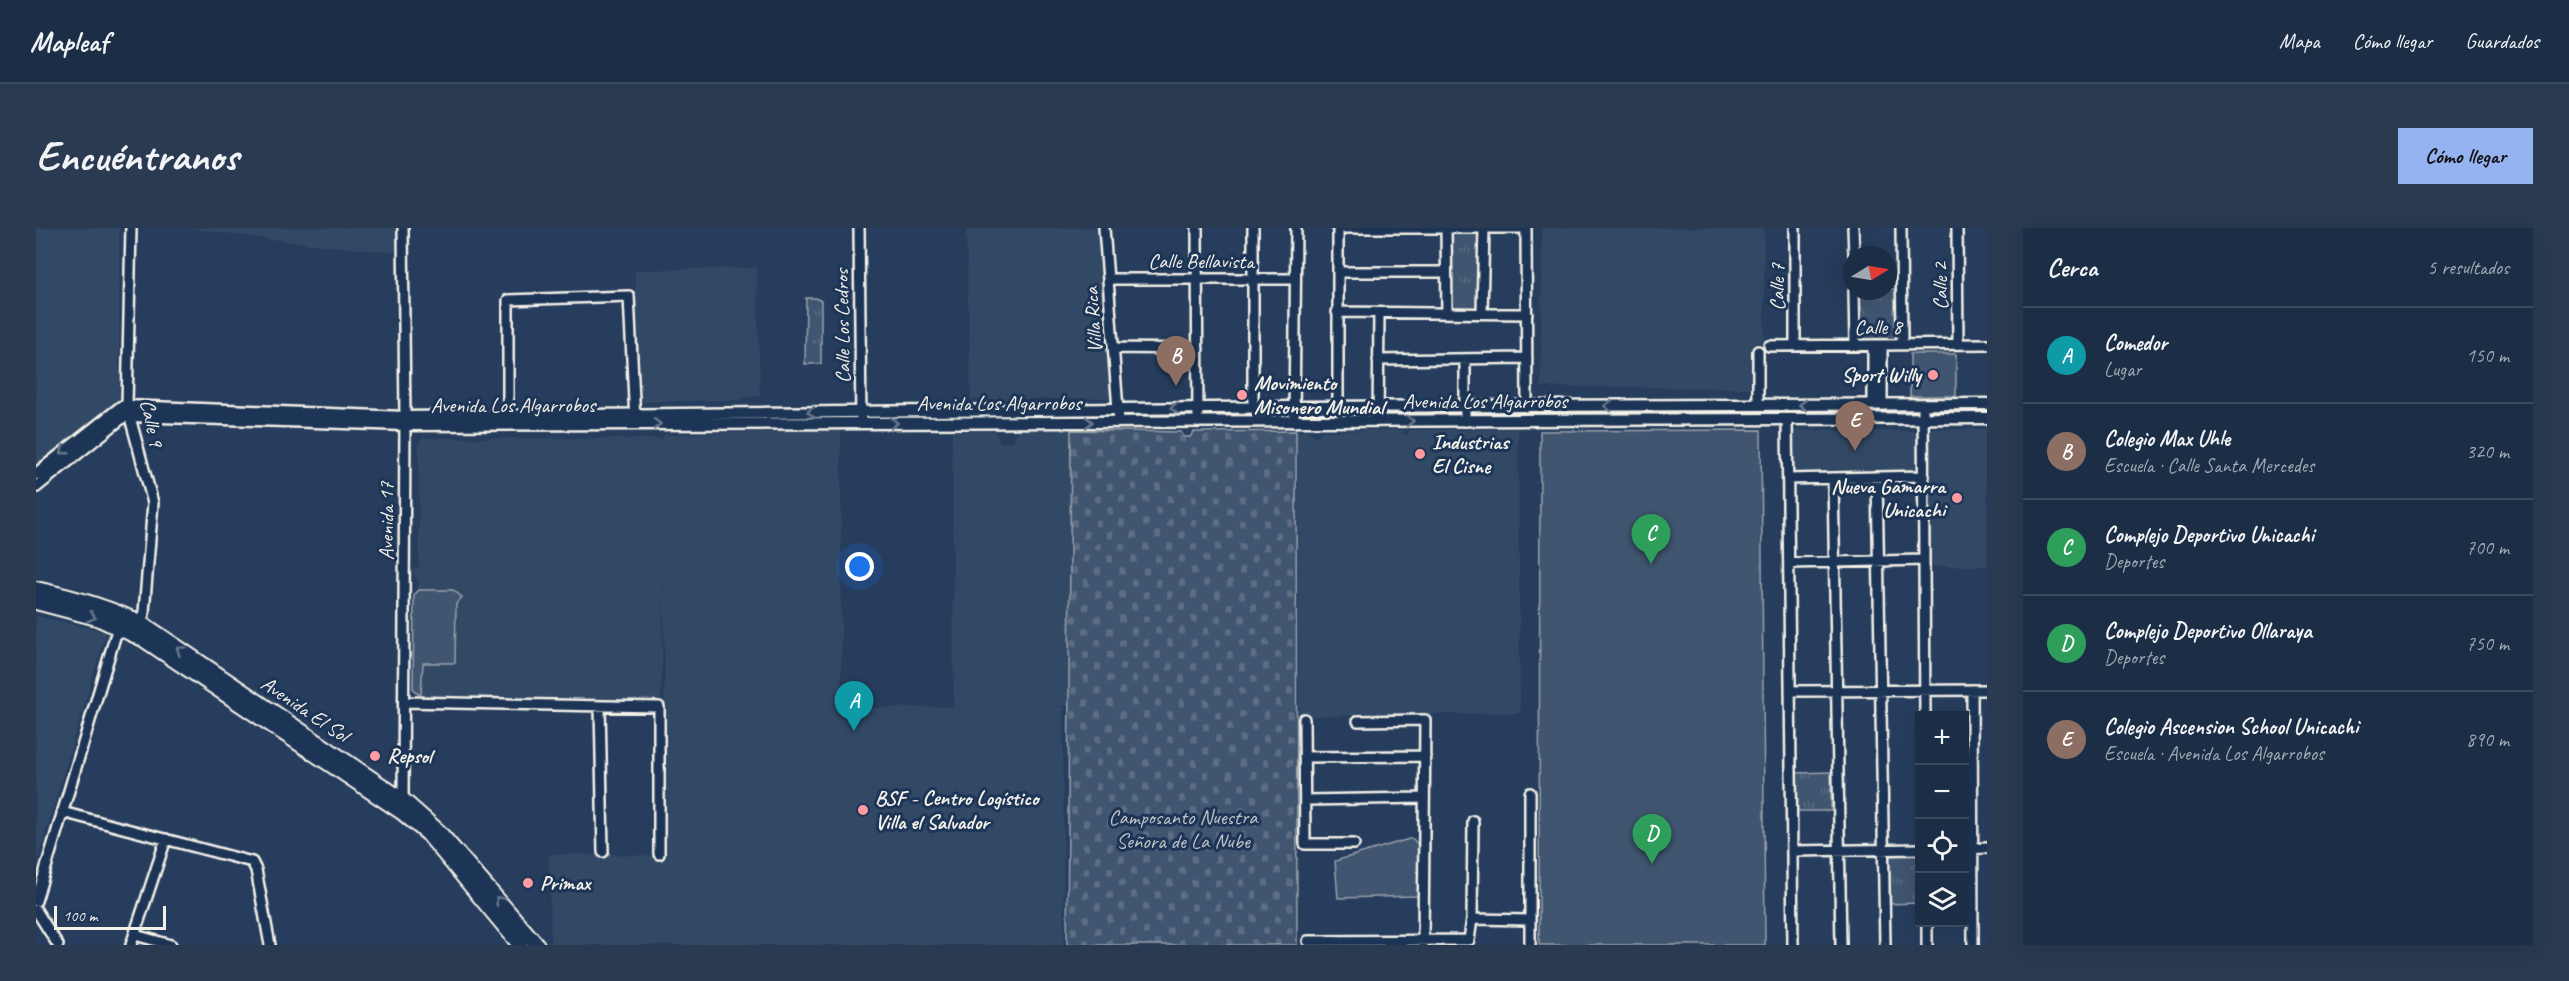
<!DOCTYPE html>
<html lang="es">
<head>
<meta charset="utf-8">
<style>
	:root { --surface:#1c2e46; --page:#293a51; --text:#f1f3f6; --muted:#a0a8b3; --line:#3a4a5f; --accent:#95b2f1 }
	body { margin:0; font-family:Caveat,sans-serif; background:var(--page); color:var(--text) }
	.controls { position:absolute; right:18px; bottom:18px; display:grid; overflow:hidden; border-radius:0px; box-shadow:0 6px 24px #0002 }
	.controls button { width:54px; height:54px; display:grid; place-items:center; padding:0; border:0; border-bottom:2px solid var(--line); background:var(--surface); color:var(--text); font:30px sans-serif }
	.compass { position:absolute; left:1807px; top:18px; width:54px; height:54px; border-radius:50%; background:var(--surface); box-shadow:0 6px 24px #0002; rotate:79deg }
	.scale { position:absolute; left:18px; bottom:15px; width:112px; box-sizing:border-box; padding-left:6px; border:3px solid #f4f1e8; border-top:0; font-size:16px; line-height:21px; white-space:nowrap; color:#f4f1e8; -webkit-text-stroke:4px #1d3557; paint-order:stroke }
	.you { position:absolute; left:824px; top:339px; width:21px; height:21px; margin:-15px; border:4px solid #fff; border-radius:50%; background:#1a73e8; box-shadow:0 0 0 9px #1a73e833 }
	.badge { display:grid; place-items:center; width:39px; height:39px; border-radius:50%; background:var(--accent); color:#fff; font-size:20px; font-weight:700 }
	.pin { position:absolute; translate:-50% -50px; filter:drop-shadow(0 2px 3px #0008) }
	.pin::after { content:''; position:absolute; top:32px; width:21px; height:18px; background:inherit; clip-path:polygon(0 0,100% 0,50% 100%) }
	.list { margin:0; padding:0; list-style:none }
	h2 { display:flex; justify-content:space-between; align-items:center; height:78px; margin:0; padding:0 24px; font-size:26px }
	h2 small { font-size:20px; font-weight:400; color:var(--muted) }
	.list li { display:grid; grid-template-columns:39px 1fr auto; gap:18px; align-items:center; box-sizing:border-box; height:96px; padding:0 24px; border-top:2px solid var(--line) }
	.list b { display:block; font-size:22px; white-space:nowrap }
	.list p { margin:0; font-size:20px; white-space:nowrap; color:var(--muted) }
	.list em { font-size:20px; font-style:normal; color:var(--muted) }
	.icon { flex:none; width:33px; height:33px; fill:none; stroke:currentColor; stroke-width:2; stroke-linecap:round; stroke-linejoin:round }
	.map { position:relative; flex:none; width:1951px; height:717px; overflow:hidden; border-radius:0px }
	header { display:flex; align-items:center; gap:36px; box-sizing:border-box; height:84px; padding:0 30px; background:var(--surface); border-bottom:2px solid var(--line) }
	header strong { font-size:28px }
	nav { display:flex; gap:33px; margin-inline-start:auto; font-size:21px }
	.intro { display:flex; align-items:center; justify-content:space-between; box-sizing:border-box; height:144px; padding:0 36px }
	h1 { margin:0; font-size:42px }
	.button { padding:15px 27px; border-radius:0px; background:var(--accent); color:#111; font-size:21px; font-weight:700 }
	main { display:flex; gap:36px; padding:0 36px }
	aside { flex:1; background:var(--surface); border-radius:0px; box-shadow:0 6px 24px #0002 }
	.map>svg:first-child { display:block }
	.built { fill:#334966 }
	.grass { fill:#40546f; stroke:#9aa2ac; stroke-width:1.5 }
	.cemetery { fill:url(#cemetery-stones); stroke:#9aa2ac; stroke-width:1.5 }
	.park { fill:url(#park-tufts); stroke:#9aa2ac; stroke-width:1.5 }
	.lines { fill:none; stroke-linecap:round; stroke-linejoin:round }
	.minor-casing { stroke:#f4f1e8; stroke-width:14 }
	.tertiary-casing { stroke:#f4f1e8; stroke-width:15 }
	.primary-casing { stroke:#f4f1e8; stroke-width:18 }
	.minor { stroke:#1d3557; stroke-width:9 }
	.tertiary { stroke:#1d3557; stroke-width:10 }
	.primary { stroke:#1d3557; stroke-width:14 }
	.oneway { stroke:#68778a }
	.poi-dot { fill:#ff9aa2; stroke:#1d3557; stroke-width:2 }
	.labels { text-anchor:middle; stroke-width:6; stroke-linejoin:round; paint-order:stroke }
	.street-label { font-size:21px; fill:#f4f1e8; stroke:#1d3557 }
	.poi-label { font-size:21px; font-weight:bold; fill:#f4f1e8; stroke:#1d3557; text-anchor:start }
	.park-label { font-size:21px; fill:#bec2c4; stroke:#1d3557 }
</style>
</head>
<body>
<header>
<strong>Mapleaf</strong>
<nav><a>Mapa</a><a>Cómo llegar</a><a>Guardados</a></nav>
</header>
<div class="intro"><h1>Encuéntranos</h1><a class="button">Cómo llegar</a></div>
<main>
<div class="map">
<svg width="1951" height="717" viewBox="0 0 1951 717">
	<defs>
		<pattern id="cemetery-stones" width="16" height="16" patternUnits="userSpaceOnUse" patternTransform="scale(1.5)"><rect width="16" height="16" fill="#40546f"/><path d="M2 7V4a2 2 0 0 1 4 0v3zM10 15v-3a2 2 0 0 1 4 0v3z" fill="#5c6d84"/></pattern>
		<pattern id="park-tufts" width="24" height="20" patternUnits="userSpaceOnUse" patternTransform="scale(1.5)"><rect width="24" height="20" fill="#40546f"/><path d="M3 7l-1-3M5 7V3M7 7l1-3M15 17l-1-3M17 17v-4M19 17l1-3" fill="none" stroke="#5c6d84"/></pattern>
	</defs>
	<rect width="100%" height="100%" fill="#263d5d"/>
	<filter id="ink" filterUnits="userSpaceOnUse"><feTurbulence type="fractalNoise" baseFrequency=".0167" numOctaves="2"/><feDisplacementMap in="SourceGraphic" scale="12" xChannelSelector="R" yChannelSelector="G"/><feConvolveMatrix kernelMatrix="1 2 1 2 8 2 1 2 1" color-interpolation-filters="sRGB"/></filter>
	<g filter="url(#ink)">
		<path class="built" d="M0 0H83V175L0 239Z
			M150 0H362L363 25 240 12Z
			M930 0H1063L1076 170 935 172Z
			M1506 0H1728V111L1721 115 1716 124V160L1505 159Z
			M721 40 724 168 708 169 706 172 602 174 599 42Z
			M805 201V480L918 479 916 203H959L964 214H977L978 209 984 202H1035L1033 478H1011L1027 479 1028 717H518L515 713 513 626 629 628 628 343 625 473 382 469 376 461 378 367 382 362V351L378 348V340L383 339V215L387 210 627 211V207Z
			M1482 201 1484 485 1263 488 1261 203H1273L1278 208 1283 207 1287 203 1367 202 1368 207H1373V202Z
			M1891 201H1951V338H1892Z
			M1756 202 1882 203V244H1755Z
			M0 388 70 404 0 636Z"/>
		<path class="grass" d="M1874 126H1920V168H1874Z
			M1725 202 1729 717H1503L1504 203Z
			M383 362H417L426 369 420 376 419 435H387L385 466H382L377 460 378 367Z
			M1373 611H1377L1383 618 1382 668 1302 670 1299 633Z"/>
		<path class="cemetery" d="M1035 202 1145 204 1148 209H1154L1158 204 1260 203 1261 717H1031Z"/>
		<path class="park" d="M1414 3 1445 4 1443 81H1413Z
			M1852 61H1859L1860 114H1824V63H1852Z
			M770 70H780L785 73V136H769Z
			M1795 544V583H1760V545Z
			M1850 624H1883V675L1851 676Z"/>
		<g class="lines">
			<g class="minor-casing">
				<path id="minor" d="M95 0 91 178 117 275 107 396
					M823 0 825 195
					M1068 0 1083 194
					M1161 0 1162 194
					M1217 0V180
					M1302 0H1490
					M1410 0 1411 85
					M1490 0 1491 179
					M1817 0 1818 27
					M1865 0 1866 116
					M1921 0 1922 116
					M1302 44H1410
					M1072 51H1259
					M1818 63 1819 117
					M1301 84 1491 86
					M1446 85 1448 0
					M1759 117V0
					M1837 117V177
					M1846 117V177
					M1733 118 1951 116
					M1077 120 1162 121
					M1722 123V177
					M1429 131V193
					M1342 132 1491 130
					M1887 176 1889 488
					M1302 179V0
					M1751 191 1757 717
					M1342 193 1343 85
					M472 194V72L593 68 599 194
					M1258 194 1260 0
					M1841 249 1849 717
					M1797 250 1805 717
					M1752 251 1888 248
					M1753 335 1888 332
					M1936 462 1937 717
					M1754 463 1951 462
					M368 474 623 479V626
					M564 478 567 624
					M1268 491 1269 616H1318
					M1322 493 1389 492 1387 717
					M1268 529 1389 528
					M1269 572 1388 570
					M367 574 369 189 367 0
					M26 584 216 634 220 642 234 717
					M1928 621 1951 620
					M1756 623 1884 621
					M0 673 82 399
					M0 682 22 717
					M1436 691 1494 692
					M1891 694V717
					M99 707 135 717
					M1272 713 1433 712 1436 691 1437 593
					M95 717 130 611
					M1494 717V565"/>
			</g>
			<g class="tertiary-casing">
				<path id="tertiary" d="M0 246 85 179 91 178 369 189 1258 179 1951 176
					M0 259 87 189 93 188 369 197 1951 190"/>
			</g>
			<g class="primary-casing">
				<path id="primary" d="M0 361C37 369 73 379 107 396L367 572 402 603 501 717
					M0 374 61 390 107 411 367 585 392 606 484 717"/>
			</g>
			<use href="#minor" class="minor"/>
			<use href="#tertiary" class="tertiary"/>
			<use href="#primary" class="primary"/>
		</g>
		<defs><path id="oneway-chevron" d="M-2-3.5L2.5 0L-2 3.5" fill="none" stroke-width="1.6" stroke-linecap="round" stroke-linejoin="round" transform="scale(1.5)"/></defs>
		<g class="oneway">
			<use href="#oneway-chevron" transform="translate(1767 177) rotate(180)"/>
			<use href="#oneway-chevron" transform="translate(1572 178) rotate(180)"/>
			<use href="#oneway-chevron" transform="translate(1138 180) rotate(179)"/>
			<use href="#oneway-chevron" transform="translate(775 184) rotate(179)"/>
			<use href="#oneway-chevron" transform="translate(1374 193)"/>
			<use href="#oneway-chevron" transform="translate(1053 194)"/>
			<use href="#oneway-chevron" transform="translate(858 195)"/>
			<use href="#oneway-chevron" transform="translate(621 196)"/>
			<use href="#oneway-chevron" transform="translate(28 223) rotate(142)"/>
			<use href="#oneway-chevron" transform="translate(56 389) rotate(18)"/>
			<use href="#oneway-chevron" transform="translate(144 422) rotate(-146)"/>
			<use href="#oneway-chevron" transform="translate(463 672) rotate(-130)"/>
		</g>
	</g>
	<g class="poi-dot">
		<circle cx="1897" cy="147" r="6"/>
		<circle cx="1206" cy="167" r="6"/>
		<circle cx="1384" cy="226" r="6"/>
		<circle cx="1921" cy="270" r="6"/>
		<circle cx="339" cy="528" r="6"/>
		<circle cx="827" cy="582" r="6"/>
		<circle cx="492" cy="655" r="6"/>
	</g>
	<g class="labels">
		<g class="street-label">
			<text x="1165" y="40">Calle Bellavista</text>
			<text transform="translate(1904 58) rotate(-90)" y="7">Calle 2</text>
			<text transform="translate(1741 59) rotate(-90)" y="7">Calle 7</text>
			<text transform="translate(1057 92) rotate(-94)" y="7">Villa Rica</text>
			<text transform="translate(806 98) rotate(-91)" y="7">Calle Los Cedros</text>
			<text transform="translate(1842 99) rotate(-1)" y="7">Calle 8</text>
			<text x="1449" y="180">Avenida Los Algarrobos</text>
			<text x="963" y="182">Avenida Los Algarrobos</text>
			<text x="477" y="184">Avenida Los Algarrobos</text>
			<text transform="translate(116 195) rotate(78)" y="7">Calle 9</text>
			<text transform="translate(350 293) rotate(-90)" y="7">Avenida 17</text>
			<text transform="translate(269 481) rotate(34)" y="7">Avenida El Sol</text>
		</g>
		<g class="poi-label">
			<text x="1885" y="154" text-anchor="end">Sport Willy</text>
			<text x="1218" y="162">Movimiento<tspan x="1218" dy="24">Misonero Mundial</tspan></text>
			<text x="1396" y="221">Industrias<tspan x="1396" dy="24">El Cisne</tspan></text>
			<text x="1909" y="265" text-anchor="end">Nueva Gamarra<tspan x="1909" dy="24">Unicachi</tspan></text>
			<text x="351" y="535">Repsol</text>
			<text x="839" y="577">BSF - Centro Logístico<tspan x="839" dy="24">Villa el Salvador</tspan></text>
			<text x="504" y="662">Primax</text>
		</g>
		<g class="park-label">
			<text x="1147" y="596">Camposanto Nuestra<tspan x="1147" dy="24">Señora de La Nube</tspan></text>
		</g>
	</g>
</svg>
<div class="controls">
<button>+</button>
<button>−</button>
<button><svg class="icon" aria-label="locate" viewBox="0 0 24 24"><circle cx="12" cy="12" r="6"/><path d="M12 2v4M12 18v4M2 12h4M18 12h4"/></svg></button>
<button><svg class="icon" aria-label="layers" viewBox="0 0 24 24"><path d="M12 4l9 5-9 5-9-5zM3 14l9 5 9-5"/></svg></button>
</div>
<svg class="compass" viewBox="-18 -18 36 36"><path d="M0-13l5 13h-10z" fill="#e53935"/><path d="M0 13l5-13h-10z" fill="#a0a8b3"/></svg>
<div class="scale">100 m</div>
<div class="you"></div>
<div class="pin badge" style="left:818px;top:503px;background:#0f9aa8">A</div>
<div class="pin badge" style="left:1140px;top:158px;background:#8d6e63">B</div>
<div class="pin badge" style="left:1615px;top:336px;background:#2e9e5b">C</div>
<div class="pin badge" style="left:1616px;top:636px;background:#2e9e5b">D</div>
<div class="pin badge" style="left:1819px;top:223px;background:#8d6e63">E</div>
</div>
<aside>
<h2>Cerca<small>5 resultados</small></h2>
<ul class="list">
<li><span class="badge" style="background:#0f9aa8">A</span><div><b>Comedor</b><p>Lugar</p></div><em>150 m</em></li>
<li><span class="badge" style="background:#8d6e63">B</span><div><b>Colegio Max Uhle</b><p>Escuela · Calle Santa Mercedes</p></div><em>320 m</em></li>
<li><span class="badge" style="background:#2e9e5b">C</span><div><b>Complejo Deportivo Unicachi</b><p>Deportes</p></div><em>700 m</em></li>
<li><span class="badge" style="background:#2e9e5b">D</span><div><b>Complejo Deportivo Ollaraya</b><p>Deportes</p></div><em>750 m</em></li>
<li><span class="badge" style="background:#8d6e63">E</span><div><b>Colegio Ascension School Unicachi</b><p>Escuela · Avenida Los Algarrobos</p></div><em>890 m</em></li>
</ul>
</aside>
</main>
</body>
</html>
